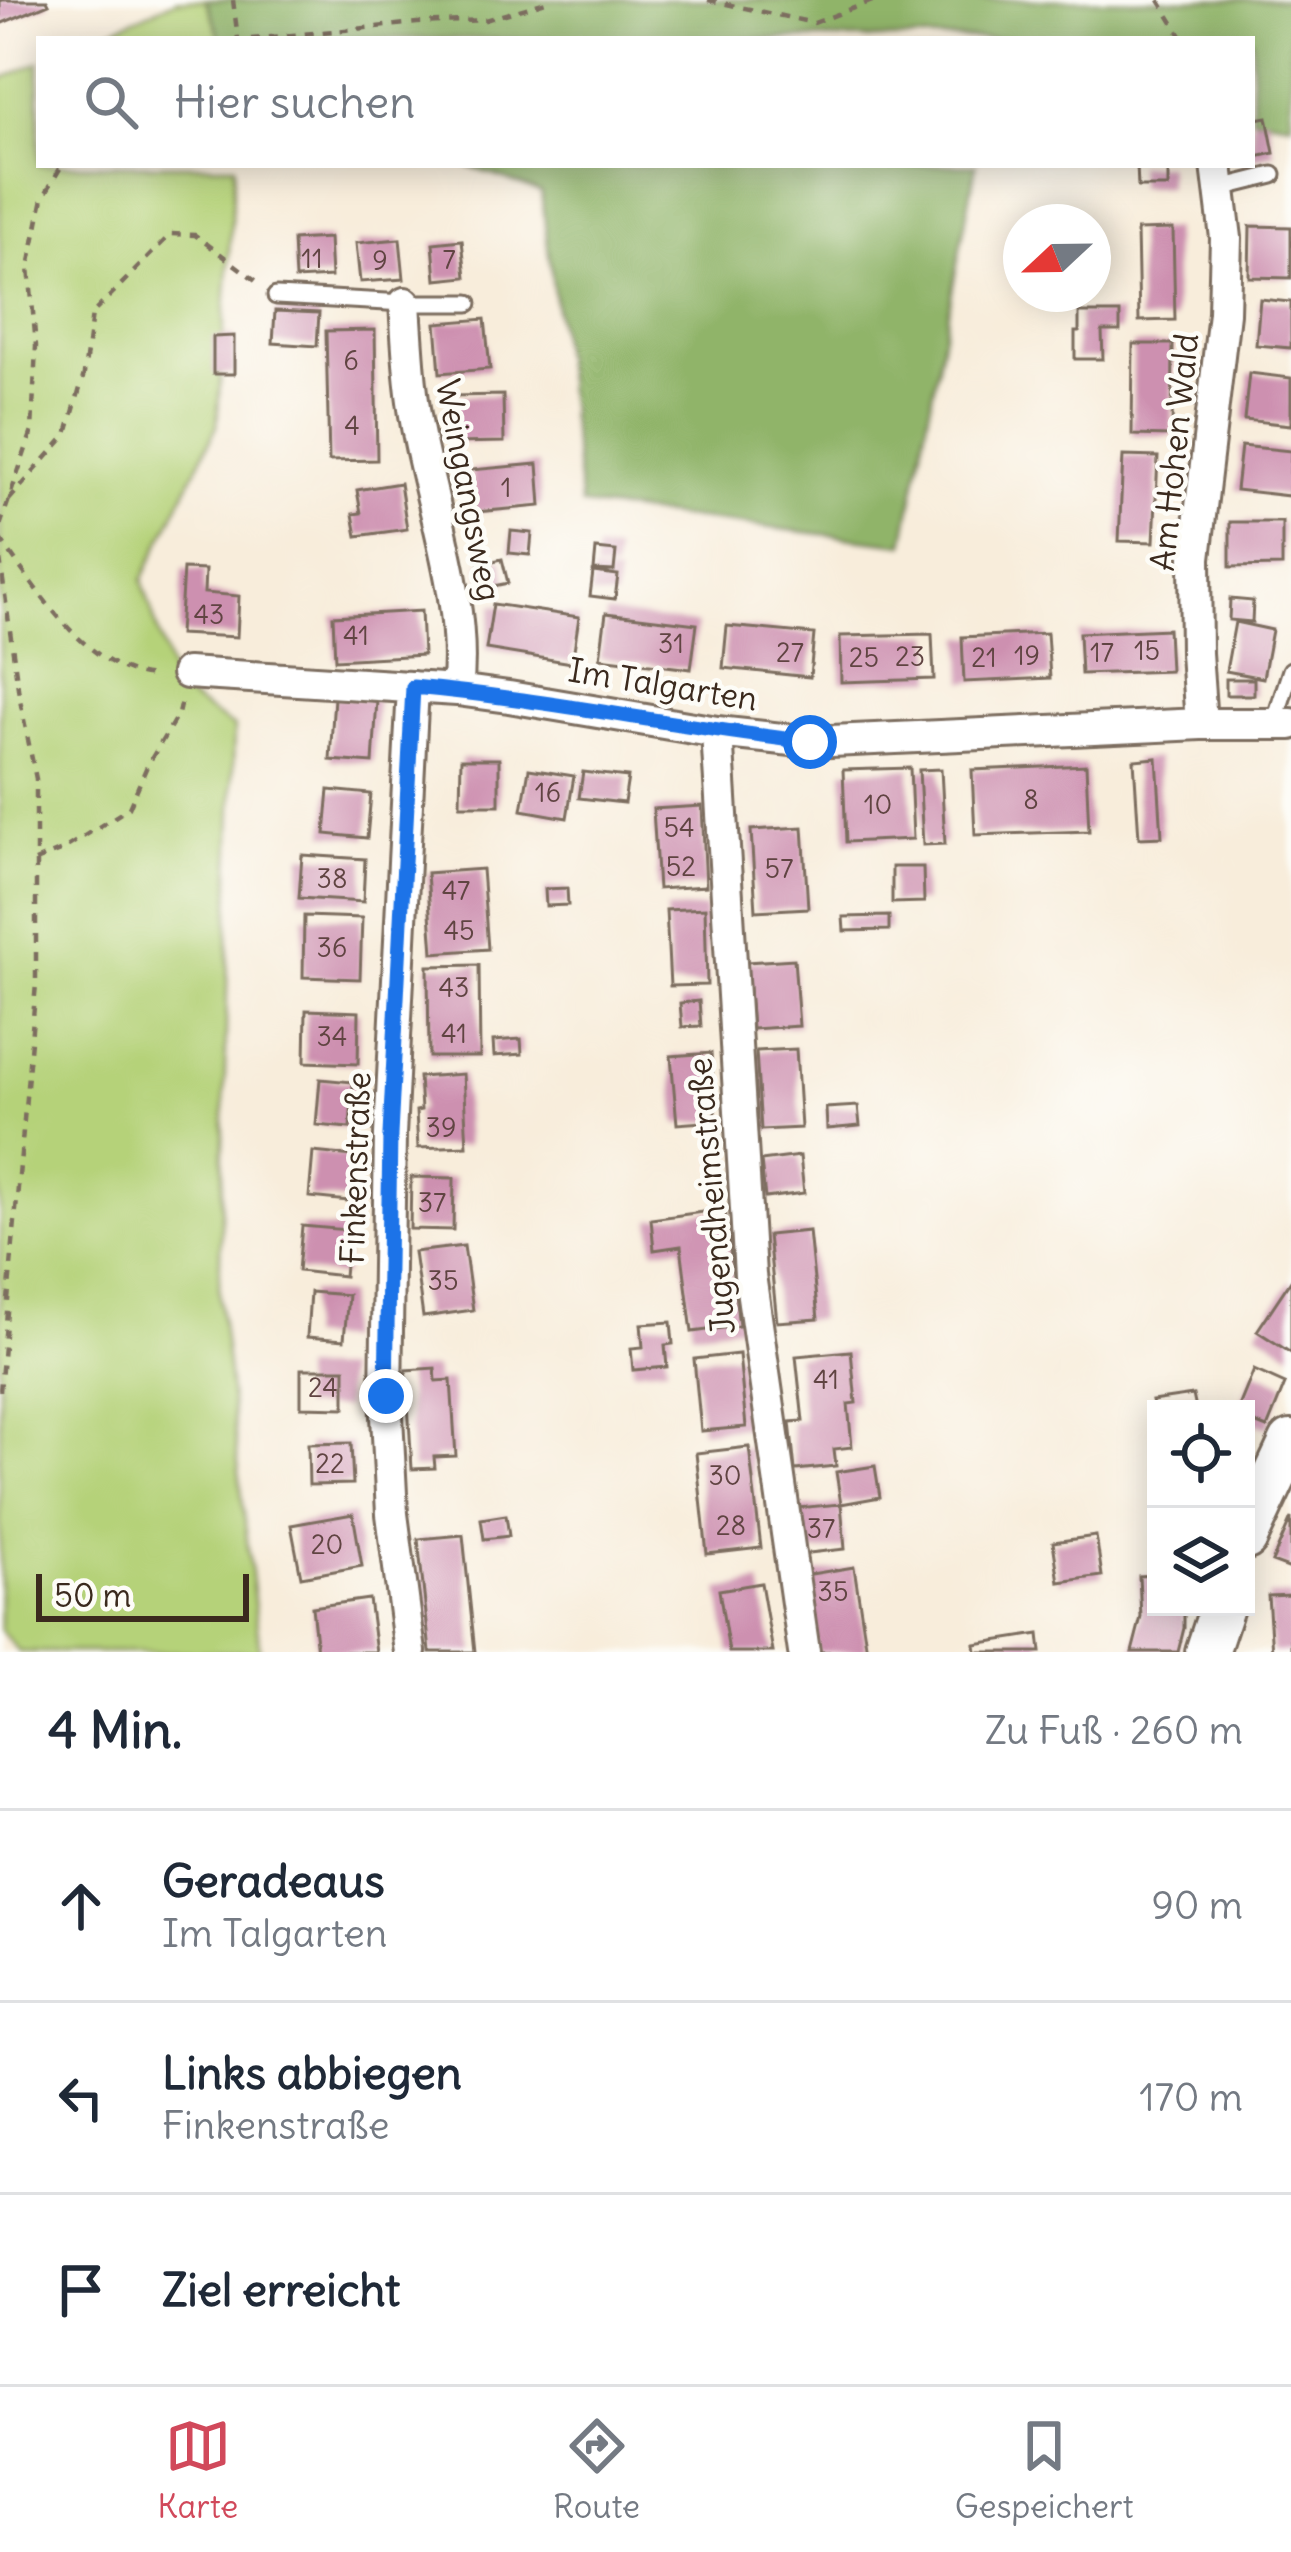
<!DOCTYPE html>
<html lang="de">
<head>
<meta charset="utf-8">
<style>
	:root { --surface:#fff; --page:#f2f2f3; --text:#1f2937; --muted:#747a83; --line:#e0e1e3; --accent:#d1495b }
	body { margin:0; font-family:Delius,sans-serif; background:var(--page); color:var(--text) }
	.controls { position:absolute; right:36px; bottom:36px; display:grid; overflow:hidden; border-radius:0px; box-shadow:0 6px 30px #0003 }
	.controls button { width:108px; height:108px; display:grid; place-items:center; padding:0; border:0; border-bottom:3px solid var(--line); background:var(--surface); color:var(--text); font:60px sans-serif }
	.compass { position:absolute; left:1003px; top:204px; width:108px; height:108px; border-radius:50%; background:var(--surface); box-shadow:0 6px 30px #0003; rotate:248deg }
	.scale { position:absolute; left:36px; bottom:30px; width:213px; box-sizing:border-box; padding-left:12px; border:6px solid #3b2a1e; border-top:0; font-size:33px; line-height:42px; white-space:nowrap; color:#3b2a1e; -webkit-text-stroke:9px #fdfcf7; paint-order:stroke }
	.stop { position:absolute; width:36px; height:36px; margin:-27px; border:9px solid #1a73e8; border-radius:50%; background:#fff }
	.stop.end { background:#1a73e8; border-color:#fff; box-shadow:0 3px 12px #0008 }
	.list { margin:0; padding:0; list-style:none }
	h2 { display:flex; justify-content:space-between; align-items:center; height:156px; margin:0; padding:0 48px; font-size:51px }
	h2 small { font-size:39px; font-weight:400; color:var(--muted) }
	.list li { display:grid; grid-template-columns:78px 1fr auto; gap:36px; align-items:center; box-sizing:border-box; height:192px; padding:0 48px; border-top:3px solid var(--line) }
	.list b { display:block; font-size:45px; white-space:nowrap }
	.list p { margin:0; font-size:39px; white-space:nowrap; color:var(--muted) }
	.list em { font-size:39px; font-style:normal; color:var(--muted) }
	.icon { flex:none; width:66px; height:66px; fill:none; stroke:currentColor; stroke-width:2; stroke-linecap:round; stroke-linejoin:round }
	.map { position:relative; flex:none; width:1291px; height:1652px; overflow:hidden }
	.search { position:absolute; background:var(--surface); box-shadow:0 6px 30px #0003; left:36px; right:36px; top:36px; height:132px; display:flex; align-items:center; gap:30px; box-sizing:border-box; padding:0 42px; border-radius:0px; color:var(--muted); font-size:45px }
	.sheet { height:732px; background:var(--surface) }
	nav { display:flex; justify-content:space-around; align-items:center; box-sizing:border-box; height:168px; border-top:3px solid var(--line); background:var(--surface); font-size:33px; color:var(--muted) }
	nav a { display:grid; justify-items:center; gap:6px }
	nav .on { color:var(--accent) }
	.map>svg:first-child { display:block }
	.green { fill:#b5d279; stroke:#787e4c; stroke-width:3 }
	.forest { fill:#90b469; stroke:#666f44; stroke-width:3 }
	.building { fill:#cd90b0 }
	.lines { fill:none; stroke-linecap:round; stroke-linejoin:round }
	.lane-casing { stroke:#7d6e60; stroke-width:21 }
	.street-casing { stroke:#7d6e60; stroke-width:36 }
	.secondary-casing { stroke:#7d6e60; stroke-width:48 }
	.path { stroke:#7d6e60; stroke-width:4.5; stroke-dasharray:9 9; stroke-linecap:butt }
	.lane { stroke:#fff; stroke-width:15 }
	.street { stroke:#fff; stroke-width:30 }
	.secondary { stroke:#fff; stroke-width:42 }
	.route { stroke:#1a73e8; stroke-width:15 }
	.labels { text-anchor:middle; stroke-width:9; stroke-linejoin:round; paint-order:stroke }
	.number-label { font-size:27px; fill:#604442 }
	.street-label { font-size:33px; fill:#3b2a1e; stroke:#fdfcf7 }
</style>
</head>
<body>
<div class="map">
<svg width="1291" height="1652" viewBox="0 0 1291 1652">
	<rect width="100%" height="100%" fill="#fdfcf7"/>
	<filter id="ink" filterUnits="userSpaceOnUse"><feTurbulence type="fractalNoise" baseFrequency=".00833" numOctaves="2"/><feDisplacementMap in="SourceGraphic" scale="24" xChannelSelector="R" yChannelSelector="G"/><feConvolveMatrix kernelMatrix="1 2 1 2 8 2 1 2 1" color-interpolation-filters="sRGB"/></filter>
	<filter id="wash" filterUnits="userSpaceOnUse"><feTurbulence type="fractalNoise" baseFrequency=".004" numOctaves="4" result="noise"/><feDisplacementMap in="SourceGraphic" scale="48" xChannelSelector="R" yChannelSelector="G"/><feGaussianBlur stdDeviation="2.7" result="paint"/><feColorMatrix in="noise" values="0 0 0 0 0 0 0 0 0 0 0 0 0 0 0 0 0 1.4 0 .05"/><feComposite in="paint" operator="in"/></filter>
	<g filter="url(#wash)">
		<rect width="100%" height="100%" fill="#f8eddb"/>
		<path class="green" d="M177 0H206L221 39H91Z
			M39 62V165H235L217 426 142 580 176 690 234 727 219 1297 260 1652H19L0 1630V80Z"/>
		<path class="forest" d="M206 0H1291V123L1252 117V39H221Z
			M465 165H976L904 544 581 505 541 192Z"/>
		<g id="blocks">
			<path class="building" d="M0 0H47L49 4 0 24Z
				M1267 117 1274 153 1252 158V120Z
				M1137 165H1168V187H1138Z
				M1250 226 1291 227V278L1249 277Z
				M1173 229 1175 320 1139 321 1137 230Z
				M329 238 331 277 295 279 293 240Z
				M400 239 404 279 360 282 356 243Z
				M462 240 466 277 436 280 433 243Z
				M1260 299 1291 302V348L1256 345Z
				M275 311 319 313 317 346 273 343Z
				M1079 313H1120V331H1102L1103 359H1075V332H1079Z
				M485 319 490 369 440 373 436 323Z
				M375 330 377 460 329 461 326 331Z
				M234 336V374H213V337Z
				M1133 344H1173L1172 436 1132 435Z
				M1249 373 1291 378V425L1244 420Z
				M503 395 504 442 453 443 451 396Z
				M1241 446 1291 451 1289 496 1236 490Z
				M1123 456 1158 457 1154 542 1119 541Z
				M538 464 541 506 475 512 471 470Z
				M400 483 407 529 357 536 353 514 361 513 357 490Z
				M1230 522H1282V566L1230 567Z
				M511 531 532 533 530 555 509 553Z
				M596 549 616 551 614 571 594 570Z
				M502 559 508 583 484 588 479 564Z
				M183 569 205 570 204 593 239 596 237 637 179 634Z
				M593 572 618 575 615 599 590 596Z
				M1230 599 1253 601 1252 622 1229 620Z
				M493 604 579 617 572 663 486 649Z
				M421 611 423 655 335 660 333 616Z
				M606 613 697 624 691 669 600 658Z
				M1235 622 1272 630 1263 678 1226 671Z
				M727 626 814 634 810 677 723 668Z
				M1168 629 1170 671 1081 674 1079 633Z
				M1047 633 1050 678 964 682 962 637Z
				M932 634 934 679 841 682 840 636Z
				M1226 679H1254V695H1226Z
				M334 697 377 700 373 763 330 760Z
				M1157 758 1162 837 1139 838 1134 760Z
				M461 759H499V805H460Z
				M1086 765 1089 831 975 835 972 770Z
				M910 768 913 839 846 842 843 770Z
				M529 769 574 776 567 818 522 810Z
				M941 769 945 844 923 845 919 770Z
				M583 772 628 777 624 803 579 798Z
				M329 790 371 794 367 838 325 834Z
				M702 806 706 886 658 889 653 809Z
				M803 827 808 908 756 911 751 830Z
				M302 855 365 859 363 902 299 898Z
				M892 867H923L924 902 892 903Z
				M482 869 488 949 433 953 427 873Z
				M567 888 568 905 546 906 545 889Z
				M705 908 707 985 670 986 666 910Z
				M304 916 362 918 360 979 303 977Z
				M889 916V930L844 931 843 917Z
				M794 959 799 1026 752 1029 747 962Z
				M479 965 480 1057H429L428 966Z
				M699 1001 701 1026 682 1027 680 1003Z
				M306 1010 359 1012 358 1064 305 1062Z
				M521 1039 522 1054 494 1056 493 1041Z
				M796 1049 801 1128 761 1130 756 1051Z
				M711 1053 716 1121 677 1124 671 1056Z
				M463 1074 467 1146 418 1148 416 1111 421 1110 419 1077Z
				M320 1079 353 1082 350 1128 316 1125Z
				M858 1106 860 1126 827 1129 826 1108Z
				M313 1152 353 1156 349 1201 309 1197Z
				M800 1156 804 1193 765 1198 761 1161Z
				M411 1177 454 1178 453 1230 410 1229Z
				M725 1209 739 1326 692 1332 681 1246 654 1250 651 1219Z
				M302 1226 348 1230 344 1276 298 1271Z
				M809 1231 818 1319 777 1322 768 1235Z
				M464 1246 473 1310 423 1317 414 1252Z
				M1291 1280V1353L1257 1331Z
				M310 1292 348 1295 344 1340 307 1337Z
				M671 1322 673 1344 665 1345 667 1367 633 1370 631 1348 643 1347 641 1324Z
				M851 1351 856 1403 848 1404 852 1447 834 1449 836 1466 795 1470 790 1422 803 1421 796 1356Z
				M739 1354 746 1427 701 1431 694 1359Z
				M435 1368 436 1381 451 1380 456 1456 434 1457 435 1468 412 1469 406 1370Z
				M301 1369H345V1408L301 1407Z
				M1254 1370 1285 1384 1267 1428 1246 1420V1409H1238Z
				M1193 1395 1196 1409H1154L1152 1401Z
				M351 1443 353 1484 309 1485 308 1444Z
				M749 1447 761 1548 707 1554 696 1453Z
				M875 1466 880 1497 841 1504 845 1549 800 1554 796 1508 841 1504 836 1472Z
				M353 1514 362 1566 301 1577 291 1525Z
				M506 1515 509 1536 484 1539 481 1519Z
				M1291 1518V1569L1272 1562Z
				M463 1535 475 1652H430L418 1539Z
				M1096 1536 1102 1576 1059 1582 1053 1542Z
				M854 1567 867 1651 817 1652 805 1575Z
				M1156 1575V1607H1184V1628L1178 1652H1132L1141 1617 1139 1576Z
				M761 1583 773 1652H729L719 1590Z
				M1291 1595V1652H1272L1268 1596Z
				M369 1599 376 1652H317L312 1607Z
				M1039 1634 1041 1652H976L975 1644Z"/>
		</g>
	</g>
	<g filter="url(#ink)">
		<use href="#blocks" fill-opacity="0" stroke="#7d6e60" stroke-width="3"/>
		<g class="lines">
			<g class="lane-casing">
				<path id="lane" d="M1221 188 1273 175
					M276 296 405 303H469
					M1274 723 1291 670"/>
			</g>
			<g class="street-casing">
				<path id="street" d="M405 303C408 350 410 396 420 442 436 521 467 610 457 690
					M187 673 457 690 509 697 717 732 810 742 1201 724H1291
					M1201 724 1196 653 1195 558 1224 313 1226 238 1217 165
					M717 732 750 1275 804 1652
					M410 1652 392 1514 386 1396 390 1135 413 687"/>
			</g>
			<g class="secondary-casing">
				<path id="secondary" d="M1246 1538 1291 1442
					M1207 1652 1222 1607"/>
			</g>
			<path class="path" d="M233 0 238 39
				M708 0 814 23 875 0
				M1159 0 1183 39
				M251 39 417 23 485 20 553 0
				M9 500 67 434 84 374 92 314 171 234 195 235 258 282
				M0 526 32 431 36 346 29 267 43 198 62 165
				M0 539C37 590 88 674 157 676
				M0 559 19 695 36 779V984L0 1391
				M35 861 62 850 129 808 147 766 178 714 181 701"/>
			<use href="#lane" class="lane"/>
			<use href="#street" class="street"/>
			<use href="#secondary" class="secondary"/>
		</g>
	</g>
	<g class="lines" filter="url(#ink)">
		<path class="route" d="M386 1396 390 1135 413 687C546 699 677 727 810 742"/>
	</g>
	<g class="labels">
		<g class="number-label">
			<text x="312" y="268">11</text>
			<text x="449" y="269">7</text>
			<text x="380" y="270">9</text>
			<text x="351" y="370">6</text>
			<text x="352" y="435">4</text>
			<text x="506" y="497">1</text>
			<text x="209" y="624">43</text>
			<text x="356" y="645">41</text>
			<text x="671" y="653">31</text>
			<text x="1147" y="660">15</text>
			<text x="790" y="662">27</text>
			<text x="1102" y="662">17</text>
			<text x="1027" y="665">19</text>
			<text x="910" y="666">23</text>
			<text x="864" y="667">25</text>
			<text x="984" y="667">21</text>
			<text x="548" y="802">16</text>
			<text x="1031" y="809">8</text>
			<text x="878" y="814">10</text>
			<text x="679" y="837">54</text>
			<text x="681" y="876">52</text>
			<text x="779" y="878">57</text>
			<text x="332" y="888">38</text>
			<text x="456" y="900">47</text>
			<text x="459" y="940">45</text>
			<text x="332" y="957">36</text>
			<text x="454" y="997">43</text>
			<text x="454" y="1043">41</text>
			<text x="332" y="1046">34</text>
			<text x="441" y="1137">39</text>
			<text x="432" y="1212">37</text>
			<text x="443" y="1290">35</text>
			<text x="826" y="1389">41</text>
			<text x="323" y="1397">24</text>
			<text x="330" y="1473">22</text>
			<text x="725" y="1485">30</text>
			<text x="731" y="1535">28</text>
			<text x="821" y="1538">37</text>
			<text x="327" y="1554">20</text>
			<text x="833" y="1601">35</text>
		</g>
		<g class="street-label">
			<text transform="translate(1174 452) rotate(-84)" y="12">Am Hohen Wald</text>
			<text transform="translate(469 490) rotate(79)" y="12">Weingangsweg</text>
			<text transform="translate(663 684) rotate(9)" y="12">Im Talgarten</text>
			<text transform="translate(355 1168) rotate(-88)" y="12">Finkenstraße</text>
			<text transform="translate(711 1196) rotate(-95)" y="12">Jugendheimstraße</text>
		</g>
	</g>
</svg>
<div class="controls">
<button><svg class="icon" aria-label="locate" viewBox="0 0 24 24"><circle cx="12" cy="12" r="6"/><path d="M12 2v4M12 18v4M2 12h4M18 12h4"/></svg></button>
<button><svg class="icon" aria-label="layers" viewBox="0 0 24 24"><path d="M12 4l9 5-9 5-9-5zM3 14l9 5 9-5"/></svg></button>
</div>
<svg class="compass" viewBox="-18 -18 36 36"><path d="M0-13l5 13h-10z" fill="#e53935"/><path d="M0 13l5-13h-10z" fill="#747a83"/></svg>
<div class="scale">50 m</div>
<div class="stop" style="left:810px;top:742px"></div>
<div class="stop end" style="left:386px;top:1396px"></div>
<div class="search"><svg class="icon" aria-label="search" viewBox="0 0 24 24"><circle cx="10" cy="10" r="6"/><path d="M15 15l6 6"/></svg>Hier suchen</div>
</div>
<section class="sheet">
<h2>4 Min.<small>Zu Fuß · 260 m</small></h2>
<ul class="list">
<li><svg class="icon" aria-label="ahead" viewBox="0 0 24 24"><path d="M12 20V5M6 11l6-6 6 6"/></svg><div><b>Geradeaus</b><p>Im Talgarten</p></div><em>90 m</em></li>
<li><svg class="icon" aria-label="left" viewBox="0 0 24 24"><path d="M17 20v-9H6M10 6l-5 5 5 5"/></svg><div><b>Links abbiegen</b><p>Finkenstraße</p></div><em>170 m</em></li>
<li><svg class="icon" aria-label="arrive" viewBox="0 0 24 24"><path d="M6 21V4h12l-3 4 3 4H6"/></svg><div><b>Ziel erreicht</b></div></li>
</ul>
</section>
<nav>
<a class="on"><svg class="icon" aria-label="map" viewBox="0 0 24 24"><path d="M3 6l6-2 6 2 6-2v14l-6 2-6-2-6 2zM9 4v14M15 6v14"/></svg>Karte</a>
<a><svg class="icon" aria-label="directions" viewBox="0 0 24 24"><path d="M12 3l9 9-9 9-9-9zM9 14v-3h6M13 9l2 2-2 2"/></svg>Route</a>
<a><svg class="icon" aria-label="saved" viewBox="0 0 24 24"><path d="M7 4h10v16l-5-4-5 4z"/></svg>Gespeichert</a>
</nav>
</body>
</html>
